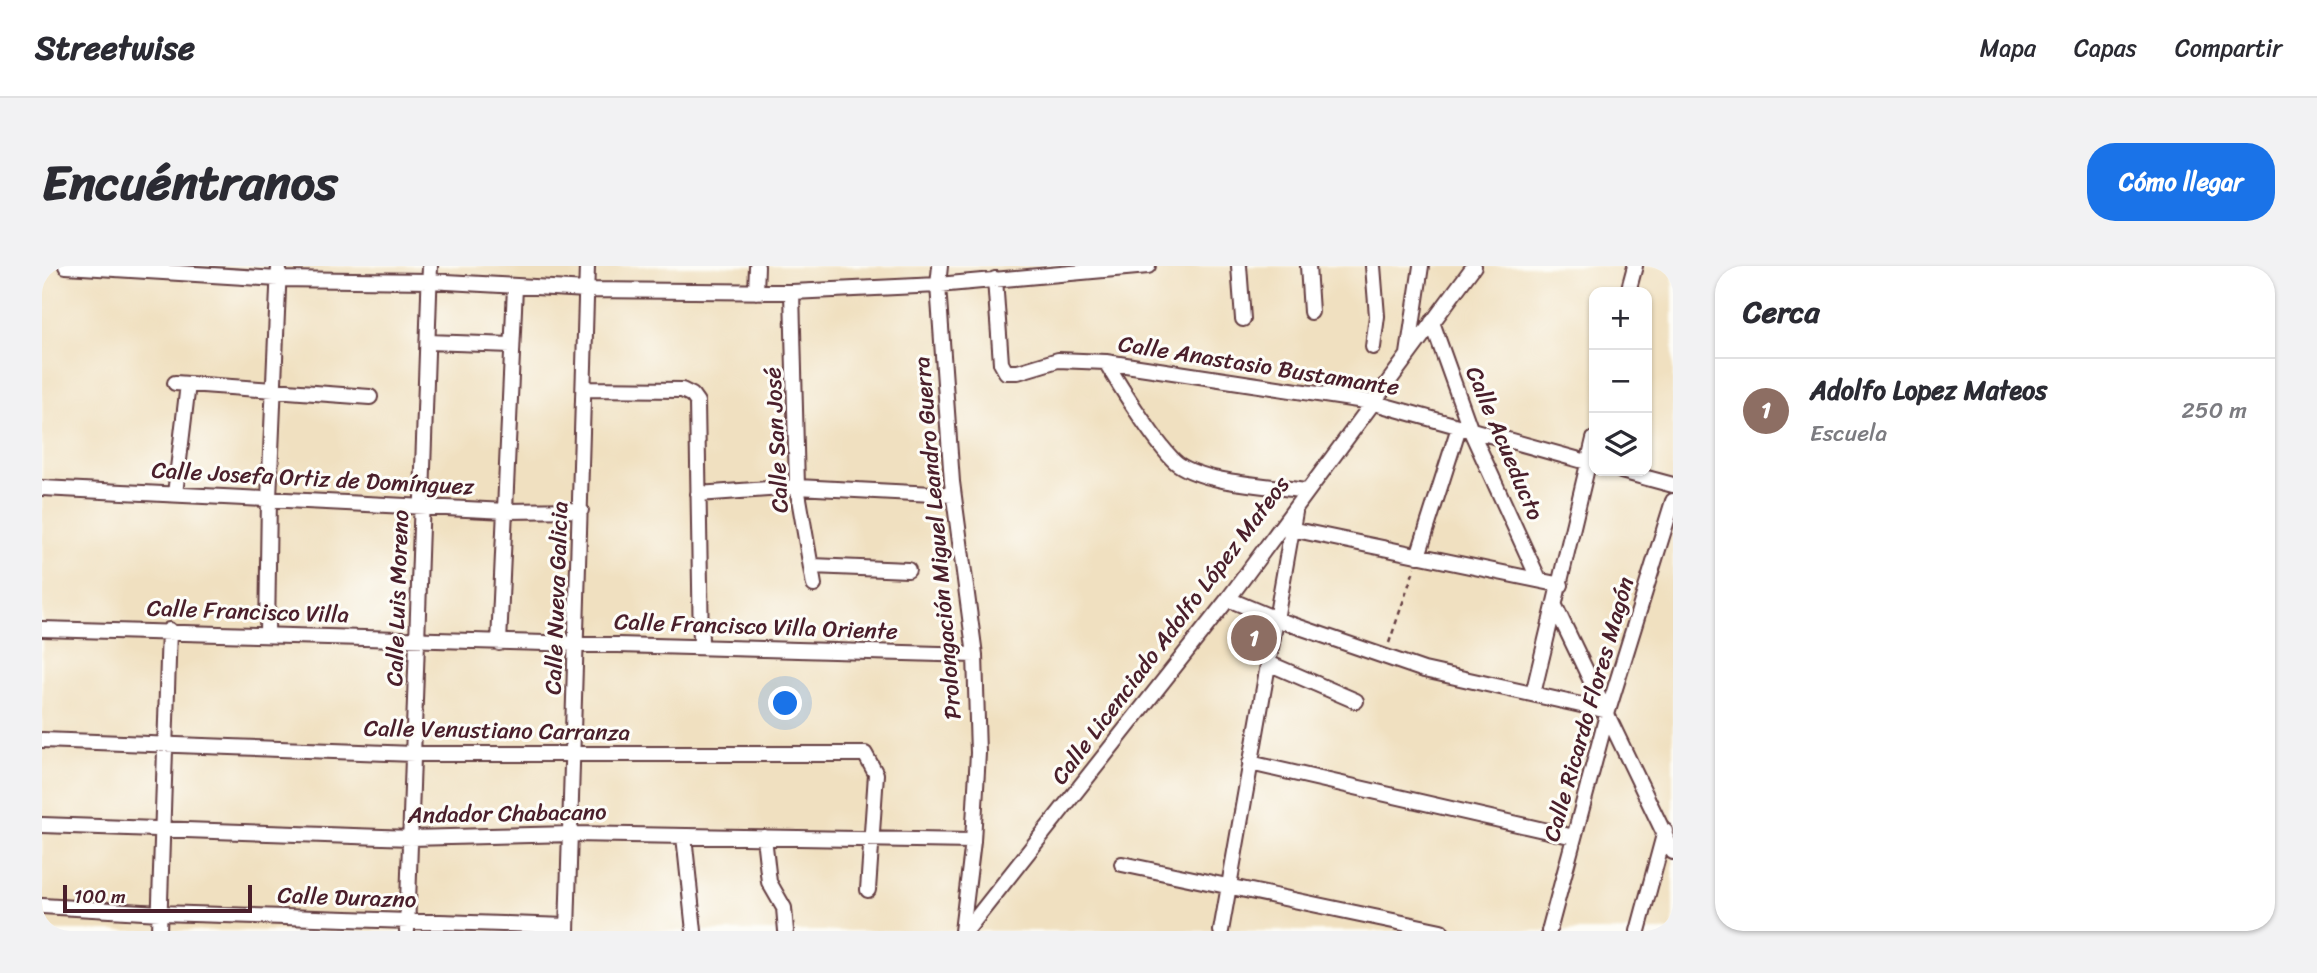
<!DOCTYPE html>
<html lang="es">
<head>
<meta charset="utf-8">
<style>
	:root { --surface:#fff; --page:#f2f2f3; --text:#2b2b33; --muted:#7c7c81; --line:#e1e1e2; --accent:#1a73e8 }
	body { margin:0; font-family:Sriracha,sans-serif; background:var(--page); color:var(--text) }
	.controls { position:absolute; right:21px; top:21px; display:grid; overflow:hidden; border-radius:14px; box-shadow:0 2px 5px #0004 }
	.controls button { width:63px; height:63px; display:grid; place-items:center; padding:0; border:0; border-bottom:2px solid var(--line); background:var(--surface); color:var(--text); font:35px sans-serif }
	.scale { position:absolute; left:21px; bottom:18px; width:189px; box-sizing:border-box; padding-left:7px; border:4px solid #4a1f2b; border-top:0; font-size:19px; line-height:24px; white-space:nowrap; color:#4a1f2b; -webkit-text-stroke:5px #fdfcf7; paint-order:stroke }
	.you { position:absolute; left:744px; top:438px; width:24px; height:24px; margin:-18px; border:5px solid #fff; border-radius:50%; background:#1a73e8; box-shadow:0 0 0 10px #1a73e833 }
	.badge { display:grid; place-items:center; width:46px; height:46px; border-radius:50%; background:var(--accent); color:#fff; font-size:23px; font-weight:700 }
	.pin { position:absolute; translate:-50% -50%; border:4px solid #fff; box-shadow:0 2px 7px #0006 }
	.list { margin:0; padding:0; list-style:none }
	h2 { display:flex; justify-content:space-between; align-items:center; height:91px; margin:0; padding:0 28px; font-size:30px }
	h2 small { font-size:23px; font-weight:400; color:var(--muted) }
	.list li { display:grid; grid-template-columns:46px 1fr auto; gap:21px; align-items:center; box-sizing:border-box; height:105px; padding:0 28px; border-top:2px solid var(--line) }
	.list b { display:block; font-size:26px; white-space:nowrap }
	.list p { margin:0; font-size:23px; white-space:nowrap; color:var(--muted) }
	.list em { font-size:23px; font-style:normal; color:var(--muted) }
	.icon { flex:none; width:38px; height:38px; fill:none; stroke:currentColor; stroke-width:2; stroke-linecap:round; stroke-linejoin:round }
	.map { position:relative; flex:none; width:1631px; height:665px; overflow:hidden; border-radius:28px }
	header { display:flex; align-items:center; gap:42px; box-sizing:border-box; height:98px; padding:0 35px; background:var(--surface); border-bottom:2px solid var(--line) }
	header strong { font-size:33px }
	nav { display:flex; gap:38px; margin-inline-start:auto; font-size:24px }
	.intro { display:flex; align-items:center; justify-content:space-between; box-sizing:border-box; height:168px; padding:0 42px }
	h1 { margin:0; font-size:49px }
	.button { padding:18px 32px; border-radius:28px; background:var(--accent); color:#fff; font-size:24px; font-weight:700 }
	main { display:flex; gap:42px; padding:0 42px }
	aside { flex:1; background:var(--surface); border-radius:28px; box-shadow:0 2px 5px #0004 }
	.map>svg:first-child { display:block }
	.lines { fill:none; stroke-linecap:round; stroke-linejoin:round }
	.street-casing { stroke:#633c41; stroke-width:18 }
	.path { stroke:#633c41; stroke-width:2.5; stroke-dasharray:5 5; stroke-linecap:butt }
	.street { stroke:#fff; stroke-width:14 }
	.labels { text-anchor:middle; stroke-width:6; stroke-linejoin:round; paint-order:stroke }
	.street-label { font-size:23px; fill:#4a1f2b; stroke:#fdfcf7 }
</style>
</head>
<body>
<header>
<strong>Streetwise</strong>
<nav><a>Mapa</a><a>Capas</a><a>Compartir</a></nav>
</header>
<div class="intro"><h1>Encuéntranos</h1><a class="button">Cómo llegar</a></div>
<main>
<div class="map">
<svg width="1631" height="665" viewBox="0 0 1631 665">
	<rect width="100%" height="100%" fill="#fdfcf7"/>
	<filter id="ink" filterUnits="userSpaceOnUse"><feTurbulence type="fractalNoise" baseFrequency=".0143" numOctaves="2"/><feDisplacementMap in="SourceGraphic" scale="14" xChannelSelector="R" yChannelSelector="G"/><feConvolveMatrix kernelMatrix="1 2 1 2 8 2 1 2 1" color-interpolation-filters="sRGB"/></filter>
	<filter id="wash" filterUnits="userSpaceOnUse"><feTurbulence type="fractalNoise" baseFrequency=".00686" numOctaves="4" result="noise"/><feDisplacementMap in="SourceGraphic" scale="28" xChannelSelector="R" yChannelSelector="G"/><feGaussianBlur stdDeviation="1.57" result="paint"/><feColorMatrix in="noise" values="0 0 0 0 0 0 0 0 0 0 0 0 0 0 0 0 0 1.4 0 .05"/><feComposite in="paint" operator="in"/></filter>
	<g filter="url(#wash)">
		<rect width="100%" height="100%" fill="#f0e0c0"/>
	</g>
	<g filter="url(#ink)">
		<g class="lines">
			<g class="street-casing">
				<path id="street" d="M24 0 236 13 387 15 545 24 750 26 896 19 1106 0
					M898 0 896 19 910 216 933 389 936 487 931 575 920 665
					M1197 0 1201 53
					M1266 0 1269 46
					M1331 0 1335 50 1331 81
					M953 13 959 97 964 106H976L1016 94 1064 96 1329 136 1552 198
					M714 26 715 0
					M750 26 755 221 772 319
					M1586 26 1593 0
					M1390 56 1429 165 1497 314
					M386 76 470 79
					M1366 88 1379 0
					M1064 96C1075 116 1119 186 1136 198 1165 218 1228 219 1263 225
					M133 117 328 131
					M542 123 640 124 650 129 655 136 659 380
					M1579 205 1631 219
					M0 222 464 245 539 244
					M133 228 146 118
					M656 228 755 221 911 229
					M1249 263 1519 319
					M1376 290 1417 161
					M770 300 866 304
					M1186 333 1234 353 1382 404 1566 445
					M1513 340 1631 586
					M0 363 933 389
					M225 368 227 232 237 0
					M457 377 473 21
					M1226 397 1314 435
					M1491 428 1552 173
					M0 474 372 488H823L834 508 826 624
					M1208 497 1532 571
					M0 559 369 572 530 568 931 575
					M642 570 652 665
					M722 571 727 616 742 642 744 665
					M1080 598 1399 665
					M0 640 118 647 525 660
					M117 665 127 364
					M365 665 388 0
					M525 665 545 0
					M924 665 1186 333 1432 0
					M1179 665 1253 246
					M1507 665 1566 445 1631 235
					M1596 665 1623 565"/>
			</g>
			<path class="path" d="M1347 377 1373 301"/>
			<use href="#street" class="street"/>
		</g>
	</g>
	<g class="labels">
		<g class="street-label">
			<text transform="translate(1217 99) rotate(9)" y="8">Calle Anastasio Bustamante</text>
			<text transform="translate(734 174) rotate(-93)" y="8">Calle San José</text>
			<text transform="translate(1463 177) rotate(67)" y="8">Calle Acueducto</text>
			<text transform="translate(271 212) rotate(3)" y="8">Calle Josefa Ortiz de Domínguez</text>
			<text transform="translate(895 272) rotate(-95)" y="8">Prolongación Miguel Leandro Guerra</text>
			<text transform="translate(355 332) rotate(-88)" y="8">Calle Luis Moreno</text>
			<text transform="translate(514 332) rotate(-88)" y="8">Calle Nueva Galicia</text>
			<text transform="translate(206 345) rotate(2)" y="8">Calle Francisco Villa</text>
			<text transform="translate(714 360) rotate(2)" y="8">Calle Francisco Villa Oriente</text>
			<text transform="translate(1128 364) rotate(-53)" y="8">Calle Licenciado Adolfo López Mateos</text>
			<text transform="translate(1546 443) rotate(-74)" y="8">Calle Ricardo Flores Magón</text>
			<text transform="translate(455 464) rotate(1)" y="8">Calle Venustiano Carranza</text>
			<text transform="translate(465 547) rotate(-1)" y="8">Andador Chabacano</text>
			<text transform="translate(305 631) rotate(2)" y="8">Calle Durazno</text>
		</g>
	</g>
</svg>
<div class="controls">
<button>+</button>
<button>−</button>
<button><svg class="icon" aria-label="layers" viewBox="0 0 24 24"><path d="M12 4l9 5-9 5-9-5zM3 14l9 5 9-5"/></svg></button>
</div>
<div class="scale">100 m</div>
<div class="you"></div>
<div class="pin badge" style="left:1212px;top:372px;background:#8d6e63">1</div>
</div>
<aside>
<h2>Cerca<small></small></h2>
<ul class="list">
<li><span class="badge" style="background:#8d6e63">1</span><div><b>Adolfo Lopez Mateos</b><p>Escuela</p></div><em>250 m</em></li>
</ul>
</aside>
</main>
</body>
</html>
